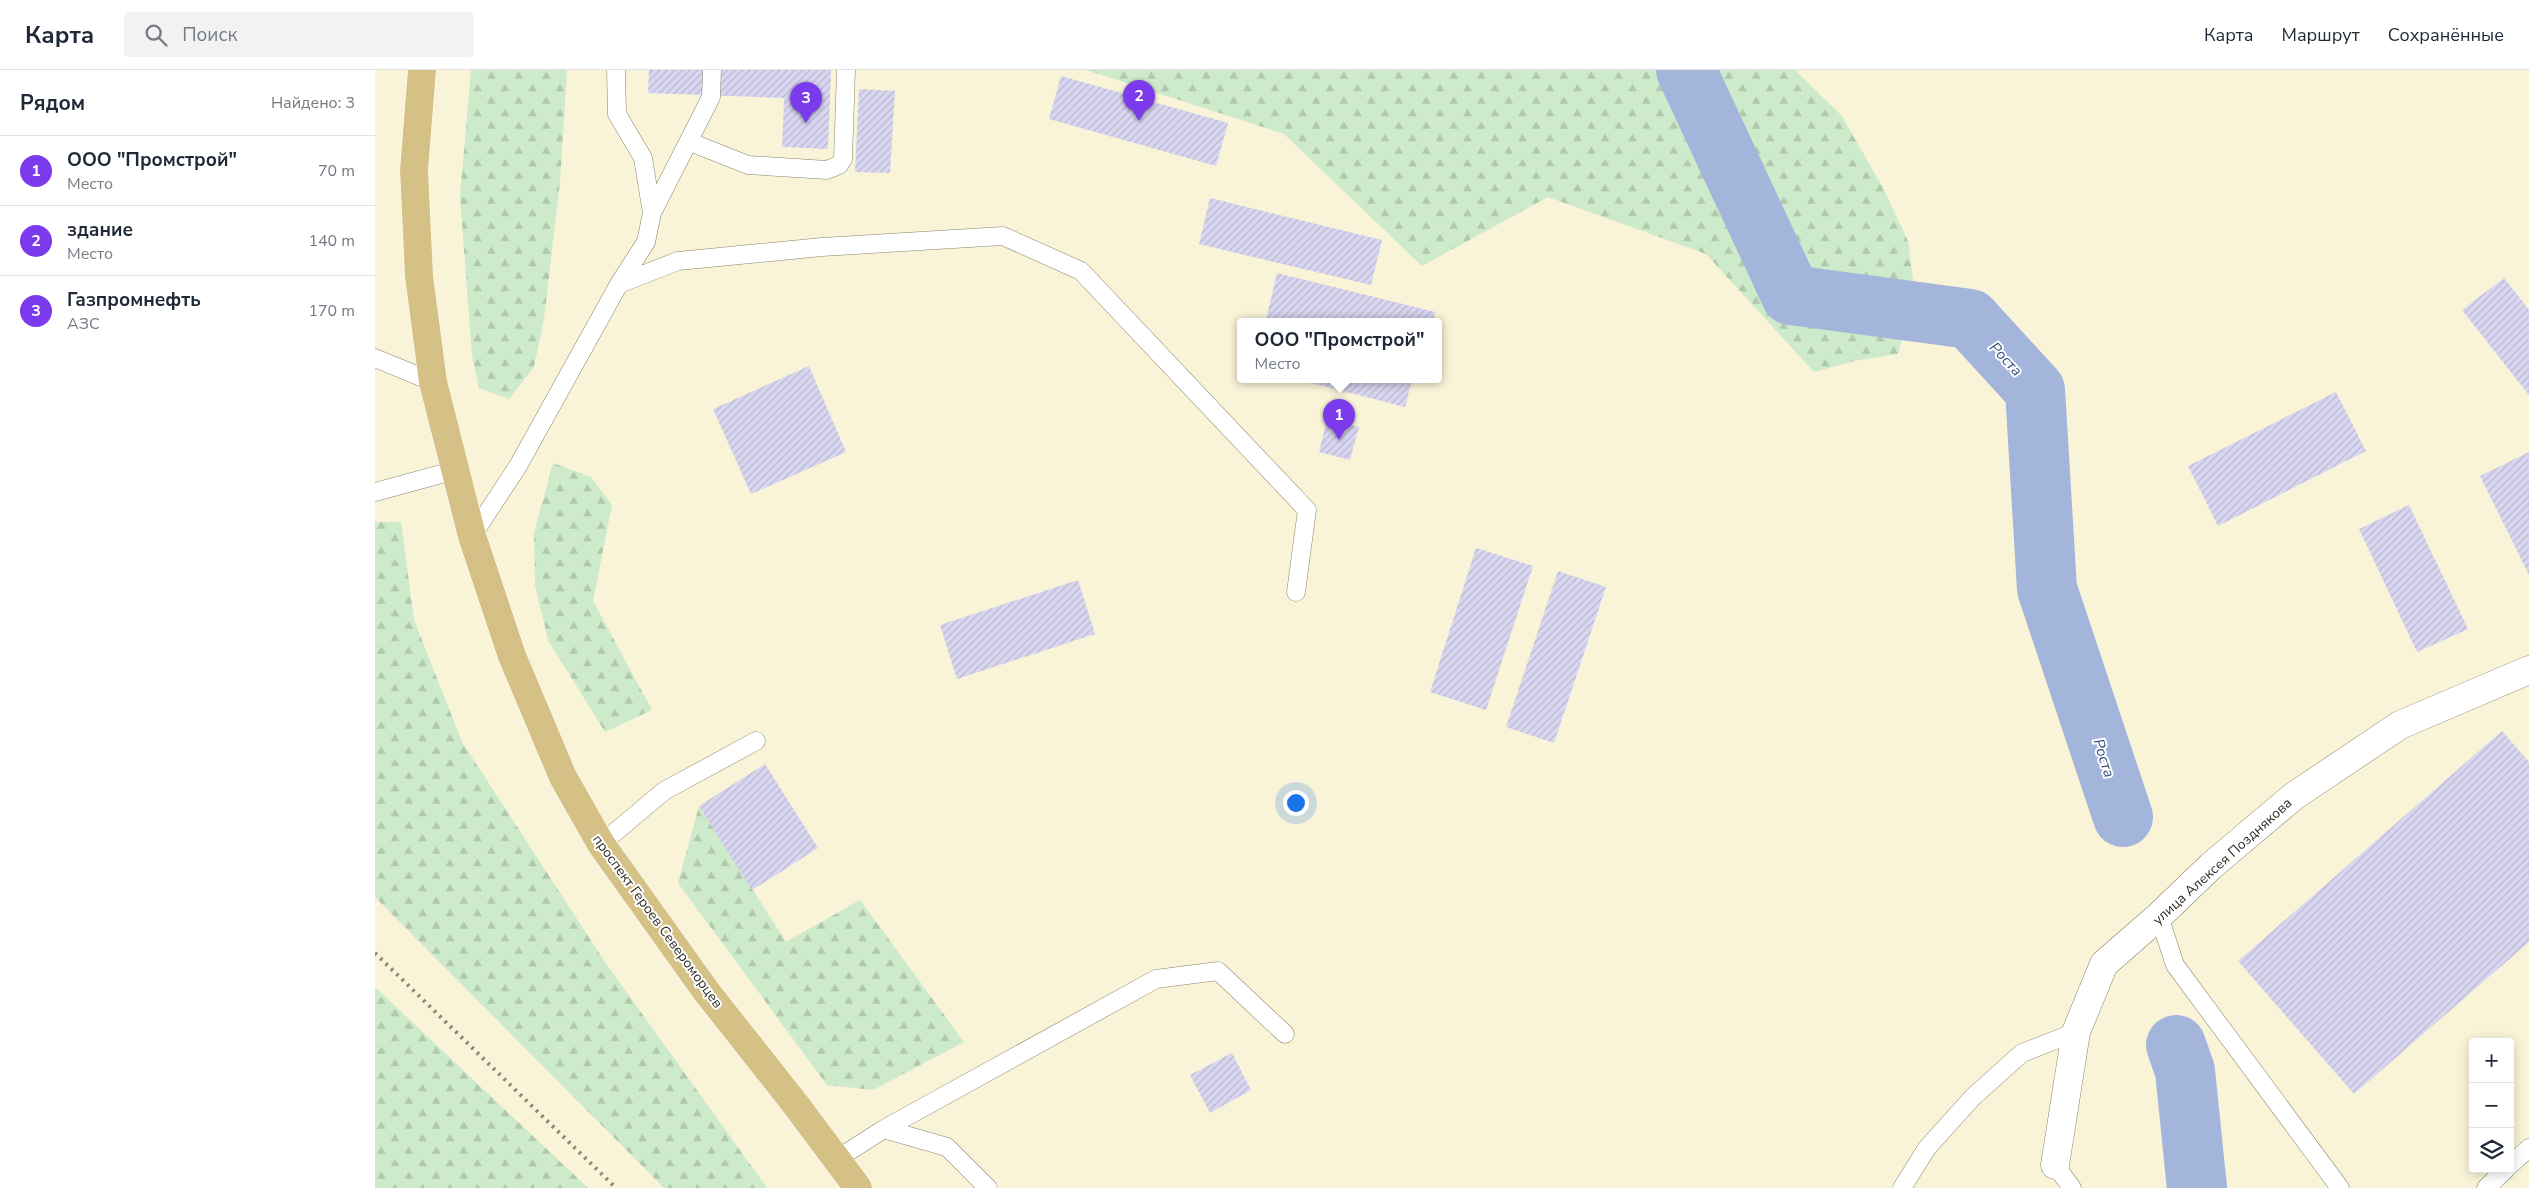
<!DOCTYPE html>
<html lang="ru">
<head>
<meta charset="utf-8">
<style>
	:root { --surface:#fff; --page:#f2f2f3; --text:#1f2937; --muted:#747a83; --line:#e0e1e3; --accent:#7c3aed }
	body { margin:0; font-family:"Nunito Sans",sans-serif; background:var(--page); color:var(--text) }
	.controls { position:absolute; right:15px; bottom:15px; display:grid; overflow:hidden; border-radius:5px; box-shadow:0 2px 12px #0003 }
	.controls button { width:45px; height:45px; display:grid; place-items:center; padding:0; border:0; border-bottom:1px solid var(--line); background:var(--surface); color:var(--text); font:25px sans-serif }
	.you { position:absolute; left:920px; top:732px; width:18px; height:18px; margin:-12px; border:4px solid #fff; border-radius:50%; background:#1a73e8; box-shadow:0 0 0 8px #1a73e833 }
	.badge { display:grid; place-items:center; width:32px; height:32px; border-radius:50%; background:var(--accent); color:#fff; font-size:16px; font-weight:700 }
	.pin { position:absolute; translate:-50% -41px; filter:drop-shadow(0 1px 2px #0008) }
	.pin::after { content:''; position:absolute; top:26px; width:18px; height:15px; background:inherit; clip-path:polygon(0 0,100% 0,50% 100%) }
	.popup { position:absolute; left:862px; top:248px; width:205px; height:65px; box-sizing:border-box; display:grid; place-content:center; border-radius:5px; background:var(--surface); filter:drop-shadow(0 1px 4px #0005); font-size:16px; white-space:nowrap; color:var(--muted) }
	.popup b { font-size:19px; color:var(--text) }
	.popup::after { content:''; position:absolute; left:50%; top:100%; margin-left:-10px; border:10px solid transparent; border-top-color:var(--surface) }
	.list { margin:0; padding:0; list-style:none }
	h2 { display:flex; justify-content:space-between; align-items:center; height:65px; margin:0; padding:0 20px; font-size:21px }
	h2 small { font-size:16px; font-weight:400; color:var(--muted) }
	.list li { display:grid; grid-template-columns:32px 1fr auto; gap:15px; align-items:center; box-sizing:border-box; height:70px; padding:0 20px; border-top:1px solid var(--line) }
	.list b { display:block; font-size:19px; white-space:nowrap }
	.list p { margin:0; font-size:16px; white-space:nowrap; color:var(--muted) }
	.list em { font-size:16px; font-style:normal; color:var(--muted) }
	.icon { flex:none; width:28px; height:28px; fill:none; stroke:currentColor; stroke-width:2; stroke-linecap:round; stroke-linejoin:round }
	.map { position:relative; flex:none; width:2154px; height:1118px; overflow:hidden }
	header { display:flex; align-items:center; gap:30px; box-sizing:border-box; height:70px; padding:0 25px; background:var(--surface); border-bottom:1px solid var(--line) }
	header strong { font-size:24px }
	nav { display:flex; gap:28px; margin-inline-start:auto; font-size:18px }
	.search { width:350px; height:45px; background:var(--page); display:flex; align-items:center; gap:12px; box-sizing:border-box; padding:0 18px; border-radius:5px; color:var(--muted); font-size:19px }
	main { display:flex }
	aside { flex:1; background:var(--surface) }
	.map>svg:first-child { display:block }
	.forest { fill:url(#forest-firs) }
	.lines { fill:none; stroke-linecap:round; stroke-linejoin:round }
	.river { stroke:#a3b5db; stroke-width:60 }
	.building { fill:url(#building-hatch) }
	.lane-casing { stroke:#89846c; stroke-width:19 }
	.street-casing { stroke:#89846c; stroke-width:29 }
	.primary-casing { stroke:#fff; stroke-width:29 }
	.lane { stroke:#fff; stroke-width:18 }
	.street { stroke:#fff; stroke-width:28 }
	.primary { stroke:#d5c185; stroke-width:28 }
	.rail { stroke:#8c8876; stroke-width:4; stroke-dasharray:2.5 5; stroke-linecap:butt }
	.labels { text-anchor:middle; stroke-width:4; stroke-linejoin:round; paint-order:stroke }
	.street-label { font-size:14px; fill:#2d2b21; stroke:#fff }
	.water-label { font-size:15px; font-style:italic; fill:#374e80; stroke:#fff }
</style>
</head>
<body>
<header>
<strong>Карта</strong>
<div class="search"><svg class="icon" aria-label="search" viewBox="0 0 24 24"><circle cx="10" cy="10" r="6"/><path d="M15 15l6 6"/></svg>Поиск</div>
<nav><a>Карта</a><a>Маршрут</a><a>Сохранённые</a></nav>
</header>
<main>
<aside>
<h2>Рядом<small>Найдено: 3</small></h2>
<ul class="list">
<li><span class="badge">1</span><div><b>ООО &quot;Промстрой&quot;</b><p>Место</p></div><em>70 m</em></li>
<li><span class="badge">2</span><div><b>здание</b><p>Место</p></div><em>140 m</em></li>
<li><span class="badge">3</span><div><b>Газпромнефть</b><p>АЗС</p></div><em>170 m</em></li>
</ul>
</aside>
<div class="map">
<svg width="2154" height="1118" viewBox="0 0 2154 1118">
	<defs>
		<pattern id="forest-firs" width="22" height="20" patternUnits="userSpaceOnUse" patternTransform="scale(1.25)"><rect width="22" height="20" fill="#cdeaca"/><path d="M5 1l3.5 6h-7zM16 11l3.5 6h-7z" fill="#b0c9ad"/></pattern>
		<pattern id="building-hatch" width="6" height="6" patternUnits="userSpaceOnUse" patternTransform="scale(1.25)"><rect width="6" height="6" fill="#d8d6f0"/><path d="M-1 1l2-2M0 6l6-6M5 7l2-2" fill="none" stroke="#bab8ce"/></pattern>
	</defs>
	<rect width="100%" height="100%" fill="#f9f3d8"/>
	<path class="forest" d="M96 0H192L185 112 169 249 159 297 134 329 104 318 97 286 85 126Z
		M711 0H1420L1466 45 1507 116 1533 171 1540 225 1523 284 1479 291 1439 302 1331 184 1173 127 1047 196 909 64Z
		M178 393 216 407 237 435 218 531 277 640 230 662 173 570 160 515 159 463Z
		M0 452H26L39 550 87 672 230 892 392 1118H289L0 827Z
		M324 736 411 872 485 830 589 972 498 1020 452 1015 303 813Z
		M0 917 213 1118H0Z"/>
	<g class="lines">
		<path class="river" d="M1311 0 1416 225 1595 249 1660 320 1672 519 1748 747
			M1801 975 1810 1001 1822 1118"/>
	</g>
	<path class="building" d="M274 0H456L453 79 407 77 409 28 273 23Z
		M686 6 853 53 841 96 674 49Z
		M484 19 520 21 515 103 480 102Z
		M835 128 1007 170 996 215 824 174Z
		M902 203 1060 242 1058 251 891 250Z
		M2129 208 2154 240V325L2087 240Z
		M434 296 471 382 376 424 338 339Z
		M921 309H1037L1030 337Z
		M1961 322 1991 381 1843 456 1813 396Z
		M952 349 984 357 975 390 944 382Z
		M2154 382V505L2105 406Z
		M2034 435 2093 559 2042 582 1984 459Z
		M1101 478 1158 496 1111 640 1055 622Z
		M1183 501 1231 517 1179 673 1131 657Z
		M703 510 720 564 582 609 565 555Z
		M2127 661 2154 692V872L1979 1024 1863 891Z
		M390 694 443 778 377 820 324 736Z
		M857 983 876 1020 835 1043 815 1005Z"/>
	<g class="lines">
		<g class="lane-casing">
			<path id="lane" d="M241 0 242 44 268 88 277 143
				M315 72 373 95 452 100 464 95 468 89 471 0
				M244 214 303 191 447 177 628 166 706 201 932 440 921 522
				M0 288 58 312
				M0 422 81 400
				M97 466 143 396 244 214 271 172 277 143 336 27 337 0
				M226 774 289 721 381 671
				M1784 846 1800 895 1965 1118
				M509 1059 572 1077 613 1118
				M462 1089 509 1059 781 909 843 901 910 964
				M1680 1095 1697 1118
				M2135 1095 2154 1078
				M1527 1118 1552 1078 1598 1027 1647 983 1701 962
				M2111 1118 2131 1099"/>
		</g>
		<g class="street-casing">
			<path id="street" d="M1680 1095 1701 962 1729 894 1784 846 1836 796 1919 726 2025 655 2154 600"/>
		</g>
		<g class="primary-casing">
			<path id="primary" d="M47 0 39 100 44 206 58 312 97 466 137 586 188 707 226 774 331 921 421 1035 483 1118"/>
		</g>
		<use href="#lane" class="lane"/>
		<use href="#street" class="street"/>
		<use href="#primary" class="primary"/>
		<path class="rail" d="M0 883 241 1118"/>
	</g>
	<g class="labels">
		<g class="street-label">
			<text transform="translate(1847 791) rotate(-42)" y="5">улица Алексея Позднякова</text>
			<text transform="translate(283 851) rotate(54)" y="5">проспект Героев Североморцев</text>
		</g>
		<g class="water-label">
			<text transform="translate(1631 289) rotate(47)" y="5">Роста</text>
			<text transform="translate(1729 688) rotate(72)" y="5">Роста</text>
		</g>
	</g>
</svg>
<div class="controls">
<button>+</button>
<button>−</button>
<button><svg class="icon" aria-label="layers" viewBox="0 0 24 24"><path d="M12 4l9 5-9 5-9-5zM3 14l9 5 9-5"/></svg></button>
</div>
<div class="you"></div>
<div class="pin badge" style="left:964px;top:370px">1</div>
<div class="popup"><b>ООО &quot;Промстрой&quot;</b>Место</div>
<div class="pin badge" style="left:764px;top:51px">2</div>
<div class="pin badge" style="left:431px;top:53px">3</div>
</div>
</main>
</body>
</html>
